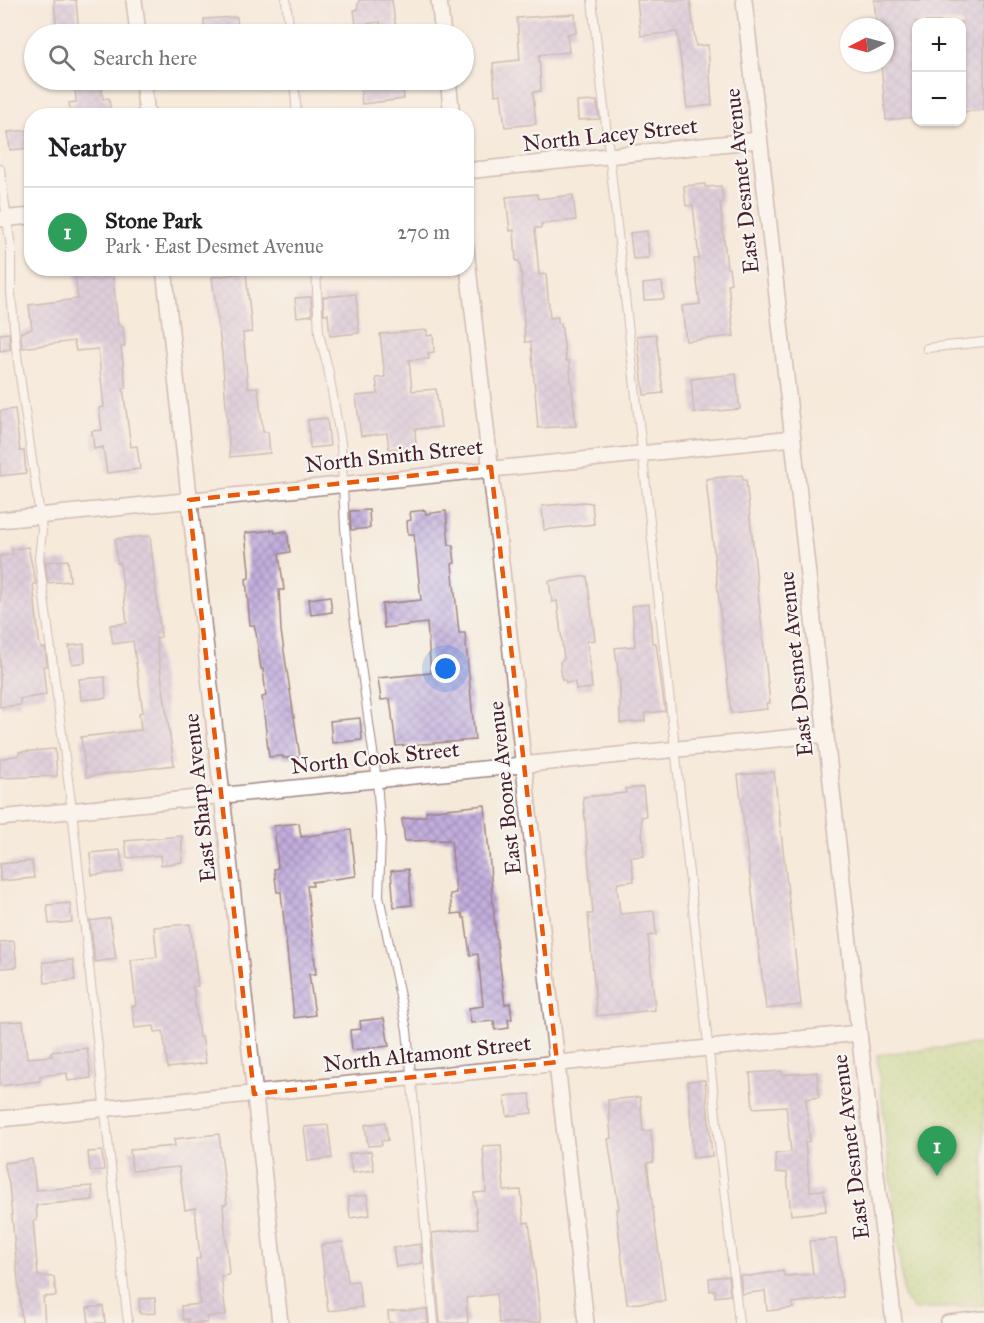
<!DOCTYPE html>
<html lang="en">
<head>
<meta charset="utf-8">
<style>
	:root { --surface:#fff; --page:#f2f2f2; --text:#202124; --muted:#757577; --line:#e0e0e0; --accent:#0f766e }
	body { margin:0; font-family:"IM FELL Great Primer",serif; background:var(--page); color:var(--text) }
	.controls { position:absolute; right:18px; top:18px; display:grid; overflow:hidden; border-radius:12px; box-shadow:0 2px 4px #0004 }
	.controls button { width:54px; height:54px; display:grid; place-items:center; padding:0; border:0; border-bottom:2px solid var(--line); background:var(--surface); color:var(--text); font:30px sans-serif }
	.compass { position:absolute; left:840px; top:18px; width:54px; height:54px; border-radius:50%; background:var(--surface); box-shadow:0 2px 4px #0004; rotate:264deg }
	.you { position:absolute; left:446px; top:669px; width:21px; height:21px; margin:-15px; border:4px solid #fff; border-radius:50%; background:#1a73e8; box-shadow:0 0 0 9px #1a73e833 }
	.badge { display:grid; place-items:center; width:39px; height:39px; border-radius:50%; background:var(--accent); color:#fff; font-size:20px; font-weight:700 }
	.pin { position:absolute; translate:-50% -50px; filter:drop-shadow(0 2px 3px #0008) }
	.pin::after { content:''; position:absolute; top:32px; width:21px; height:18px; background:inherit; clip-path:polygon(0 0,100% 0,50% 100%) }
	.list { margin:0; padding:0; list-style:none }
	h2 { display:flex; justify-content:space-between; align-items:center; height:78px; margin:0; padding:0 24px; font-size:26px }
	h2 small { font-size:20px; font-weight:400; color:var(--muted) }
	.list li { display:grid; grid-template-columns:39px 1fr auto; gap:18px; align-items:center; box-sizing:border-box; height:90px; padding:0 24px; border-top:2px solid var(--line) }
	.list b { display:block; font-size:22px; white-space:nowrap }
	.list p { margin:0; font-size:20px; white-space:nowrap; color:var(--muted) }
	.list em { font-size:20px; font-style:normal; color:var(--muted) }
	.icon { flex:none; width:33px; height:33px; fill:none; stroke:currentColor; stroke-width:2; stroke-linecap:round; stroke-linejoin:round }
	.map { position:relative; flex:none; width:984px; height:1323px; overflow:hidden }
	.search { position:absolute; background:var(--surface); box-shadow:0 2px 4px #0004; left:24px; top:24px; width:450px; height:66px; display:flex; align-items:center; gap:15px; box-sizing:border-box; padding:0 21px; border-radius:33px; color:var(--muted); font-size:22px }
	.panel { position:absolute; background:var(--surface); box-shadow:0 2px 4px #0004; left:24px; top:108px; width:450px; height:168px; border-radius:24px }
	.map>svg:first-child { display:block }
	.park { fill:url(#park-dots); stroke:#807a52; stroke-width:1.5 }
	.building { fill:url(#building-cross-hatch) }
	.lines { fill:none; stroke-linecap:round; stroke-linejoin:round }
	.service-casing { stroke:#a08482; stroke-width:10 }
	.minor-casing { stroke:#a08482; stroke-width:18 }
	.service { stroke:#fff; stroke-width:8 }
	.minor { stroke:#fff; stroke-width:15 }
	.marked { fill:none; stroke:#e8590c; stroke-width:4.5; stroke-dasharray:12 8; stroke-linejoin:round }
	.labels { text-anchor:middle; stroke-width:4.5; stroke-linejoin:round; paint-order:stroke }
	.street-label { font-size:22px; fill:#4a1f2b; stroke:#f6f6f2 }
</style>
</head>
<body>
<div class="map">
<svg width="984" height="1323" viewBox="0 0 984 1323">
	<defs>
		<pattern id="park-dots" width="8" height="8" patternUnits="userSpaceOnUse" patternTransform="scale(1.5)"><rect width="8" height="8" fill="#b5d47a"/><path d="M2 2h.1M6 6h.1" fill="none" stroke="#9db66a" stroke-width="1.8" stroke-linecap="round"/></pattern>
		<pattern id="building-cross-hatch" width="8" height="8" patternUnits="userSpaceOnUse" patternTransform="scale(1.5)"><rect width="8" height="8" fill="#c1aedd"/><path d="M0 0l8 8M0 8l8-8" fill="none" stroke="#9f8db3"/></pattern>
	</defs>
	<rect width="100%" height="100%" fill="#f6f6f2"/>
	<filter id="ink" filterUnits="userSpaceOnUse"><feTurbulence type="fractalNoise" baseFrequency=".0167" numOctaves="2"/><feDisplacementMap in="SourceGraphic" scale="12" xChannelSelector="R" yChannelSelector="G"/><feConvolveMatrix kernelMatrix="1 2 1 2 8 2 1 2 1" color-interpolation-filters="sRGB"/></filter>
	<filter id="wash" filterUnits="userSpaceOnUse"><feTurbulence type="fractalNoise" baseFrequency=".008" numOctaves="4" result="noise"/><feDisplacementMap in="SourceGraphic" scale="24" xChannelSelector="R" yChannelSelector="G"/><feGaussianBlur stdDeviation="1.35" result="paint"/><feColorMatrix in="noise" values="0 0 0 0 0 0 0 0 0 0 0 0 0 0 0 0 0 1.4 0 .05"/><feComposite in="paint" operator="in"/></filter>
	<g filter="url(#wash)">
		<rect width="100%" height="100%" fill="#f5eada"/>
		<path class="park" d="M984 1043V1305L914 1310 904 1298 877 1055Z"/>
		<g id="blocks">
			<path class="building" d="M54 0H76L79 34H57Z
				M359 0H392L396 30 381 32 380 22 356 25 354 10H357Z
				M637 0H690L696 46 708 45 712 105 687 108 677 32 641 36Z
				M874 0H984V110L962 112V22H916V117L886 120 881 63H885V27H877Z
				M575 14 576 33 567 34 569 52 539 55 541 91 533 92 536 124 505 127 501 94 495 95 493 63 520 60 517 18Z
				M237 17 238 34H204V19Z
				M79 80H101L103 99 109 98 111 116H71L69 103 76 102 75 83 79 82Z
				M385 80H402L404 99 362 104 360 83Z
				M597 101 599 119 578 120 577 102Z
				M32 130V148L10 150 8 132Z
				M705 184V187L721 186 723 202 720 203 727 268H729L731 283 728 284 734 336 686 341 682 306 700 304 694 259H699L693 205 686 206 684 186Z
				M537 194 538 199 573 195 576 220 541 224V228H535L539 275 546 274 550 318 558 317V323H561L566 361H569L576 426 538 428 531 342H525L521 270 519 261H516L514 230 510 231 506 197Z
				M647 231 649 258 633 259 630 233Z
				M74 268H112L118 325 123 327 125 346 121 347 126 388H123L131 447 137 446 140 469 107 473 103 447 94 449 92 431 102 430 99 408 104 407 98 349 76 351 74 341 22 348 21 332 32 329 29 305 78 299Z
				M246 273 252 332 243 333 248 388 258 387 263 432H268L270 453 230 457 222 353 212 277Z
				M662 282 664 299 644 300 643 284Z
				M356 294 359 333 330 336 328 314H324L323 297Z
				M311 297 312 315 297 317 295 298Z
				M427 330V336L433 335 434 352 428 353 429 359 409 360 412 391 436 389 441 427 415 429 416 446 389 449 387 433 361 436 356 396 378 394 376 378 385 377 380 334Z
				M9 333 10 349 0 351V334Z
				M656 334 663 393 644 395 637 336Z
				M736 374 740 409 694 413 691 379Z
				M15 409 20 451H24L26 473 0 476V411Z
				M327 418 330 446 310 448 308 420Z
				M742 475 743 480H746L770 703H766L767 709 731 713 706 479Z
				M584 502 592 503 594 524 544 530 542 506Z
				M369 510 370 528 351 530 350 511Z
				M425 510 426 514 446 511 449 545H453L455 563 452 564 459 633H465L475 740 396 746 390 699 381 700 378 678 431 673 427 623 384 628 382 604 421 600 414 534H408L407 521 411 520 410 512Z
				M274 530 275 533 287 531 290 552 279 554 284 590H279L281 631 300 757 283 758V756L269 757 262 697 266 696 263 669H261L256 633 254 625H250L246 579 249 578V570L245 533Z
				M150 536 161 637 156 638 174 765 86 777 81 737 141 730 139 713 143 712 133 641 113 644 110 625 127 623 120 562 117 563 115 539Z
				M28 547 36 584H33L39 640 41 648H45L47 666H43L46 695 20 699V705L0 707V556L13 554 12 549Z
				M68 560 70 581 48 583 45 562Z
				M587 576 595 640 587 641 592 688 576 690 575 682 566 683 565 680H562L560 662 564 659 557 601 552 602 549 581Z
				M330 596 332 612 311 615 309 599Z
				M649 604 652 643H656L665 711 645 713V721L620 723V686L615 648 635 646 632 606Z
				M84 644 85 662 72 664 69 646Z
				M105 677 106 698 81 700 79 679Z
				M360 718 362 740 332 743 330 721Z
				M55 749 57 776 0 778V759L19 755V752Z
				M774 772 801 1005 766 1009 738 775Z
				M643 787 646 816 641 817 644 856 631 857 634 881 618 883 617 887 620 914 654 911 656 935 648 936 655 1010 597 1016 588 914H593L583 797 626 793 625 789Z
				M485 805 495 927 505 1004 510 1003 512 1019H508L509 1028 495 1030 494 1021 471 1023 469 1008 483 1006 478 954 470 955 465 918H463L462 913 452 914 450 894 456 893 451 840 405 841 402 819 426 816V811Z
				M299 823 301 837 351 830 356 876 312 882 313 886H307L316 974H309L315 1015 294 1018 281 892H277L274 869 278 868 274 826Z
				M182 836V862L161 865 160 855 127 858 125 841Z
				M120 850 123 872 92 875 90 853Z
				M32 861 34 878 0 881V864Z
				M408 869 412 905 394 907 391 871Z
				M70 903 72 922 49 924 47 905Z
				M110 918 116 959 95 962 90 921Z
				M190 924 198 986H193L199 1037H202L206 1063 168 1068 163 1031 155 1032 154 1026 135 1028 132 1006H136L131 960 157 957 154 927Z
				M14 941 17 967 0 968V942Z
				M73 960 75 980 45 983 43 962Z
				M384 1018 389 1046 352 1050 350 1030 361 1029 360 1021Z
				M23 1021 27 1058 52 1056 51 1052 87 1048 91 1078 68 1081 67 1073 40 1076V1081L0 1086V1022Z
				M782 1071V1075L817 1072 819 1097 806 1099 810 1141 805 1142 810 1191 824 1190 826 1211 791 1215 787 1173 776 1172 775 1154 791 1152 786 1106 753 1108 750 1073Z
				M705 1080 712 1156 693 1158 688 1081Z
				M530 1094 532 1113 507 1116 505 1096Z
				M640 1097 643 1131 651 1130 654 1162 647 1163 665 1301 627 1304 616 1209H619L608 1139 611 1138 608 1100Z
				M385 1122 388 1140 381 1141 382 1145 368 1146 365 1125Z
				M328 1125 332 1158 308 1161 304 1127Z
				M219 1134 227 1204 223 1205 229 1275 221 1276 226 1315 207 1317V1323H188V1319L183 1320 181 1306 200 1304 196 1259H200L195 1208 185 1210 179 1167 132 1171 130 1150 175 1146 174 1139Z
				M501 1145 504 1191 521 1190 524 1223 529 1222 541 1323H499L496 1294 466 1298 468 1323H440L432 1233 478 1228 474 1193 486 1192 483 1146Z
				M102 1151 104 1170 90 1171 88 1152Z
				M371 1151 374 1170 352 1173 349 1154Z
				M32 1159 36 1190 92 1186 93 1200 36 1205 37 1220 33 1221 38 1276 54 1277 56 1296 43 1297 45 1323H22L9 1184 4 1163Z
				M367 1195 370 1215 350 1218 348 1197Z
				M836 1239 843 1297 793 1303V1308L767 1311 765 1291 742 1294 740 1275 749 1276 783 1271 784 1276 813 1274 809 1241Z
				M343 1242 348 1282 358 1281 362 1307 328 1311 321 1245Z
				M421 1244 422 1263 396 1267 393 1248Z
				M728 1276 730 1295 715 1297V1290L710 1291 709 1278Z
				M155 1298 156 1313 140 1314 139 1299Z
				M103 1306 105 1323H89L87 1308Z
				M427 1309 428 1323H389L388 1312Z"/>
		</g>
	</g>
	<g filter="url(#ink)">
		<use href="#blocks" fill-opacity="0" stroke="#a08482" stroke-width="1.5"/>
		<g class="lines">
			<g class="service-casing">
				<path id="service" d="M286 0 290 34
					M592 0 739 1323
					M294 80 297 116
					M0 169 11 248V293L16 348 42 530 39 559 72 810 128 1323
					M316 268 319 334 328 368 341 443 345 528 354 616 377 780 381 834 379 896 407 1030 434 1323
					M927 348 984 342"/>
			</g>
			<g class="minor-casing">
				<path id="minor" d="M134 0 138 34
					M439 0 443 34
					M744 0 859 1033 894 1323
					M143 80 147 116
					M448 80 452 116
					M466 171 759 140
					M0 219 32 216
					M466 249 586 1323
					M164 268 280 1323
					M0 520 793 438
					M0 818 826 734
					M0 1119 859 1033
					M948 1323 984 1319"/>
			</g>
			<use href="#service" class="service"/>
			<use href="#minor" class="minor"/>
		</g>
	</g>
	<path d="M0 0H984V1323H0ZM491 467 557 1062 254 1094 189 500Z" fill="#f5eada" fill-opacity=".55" fill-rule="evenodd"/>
	<path class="marked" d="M491 467 557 1062 254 1094 189 500Z"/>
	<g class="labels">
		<g class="street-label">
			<text transform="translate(610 134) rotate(-6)" y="8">North Lacey Street</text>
			<text transform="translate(741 181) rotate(-96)" y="8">East Desmet Avenue</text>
			<text transform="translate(394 455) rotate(-6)" y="8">North Smith Street</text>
			<text transform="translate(795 664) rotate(-96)" y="8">East Desmet Avenue</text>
			<text transform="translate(375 757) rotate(-6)" y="8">North Cook Street</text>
			<text transform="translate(504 788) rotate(-96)" y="8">East Boone Avenue</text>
			<text transform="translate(199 798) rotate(-96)" y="8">East Sharp Avenue</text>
			<text transform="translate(427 1053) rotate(-6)" y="8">North Altamont Street</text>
			<text transform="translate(850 1147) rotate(-97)" y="8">East Desmet Avenue</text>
		</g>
	</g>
</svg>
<div class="controls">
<button>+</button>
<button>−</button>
</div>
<svg class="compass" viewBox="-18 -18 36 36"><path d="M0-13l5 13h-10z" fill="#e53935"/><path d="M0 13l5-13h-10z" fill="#757577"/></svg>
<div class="you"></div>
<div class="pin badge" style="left:937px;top:1176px;background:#2e9e5b">1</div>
<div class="search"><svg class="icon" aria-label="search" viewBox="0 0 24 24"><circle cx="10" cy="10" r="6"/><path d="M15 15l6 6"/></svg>Search here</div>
<section class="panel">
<h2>Nearby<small></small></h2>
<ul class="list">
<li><span class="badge" style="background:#2e9e5b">1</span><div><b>Stone Park</b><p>Park · East Desmet Avenue</p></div><em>270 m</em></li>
</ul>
</section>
</div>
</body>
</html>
